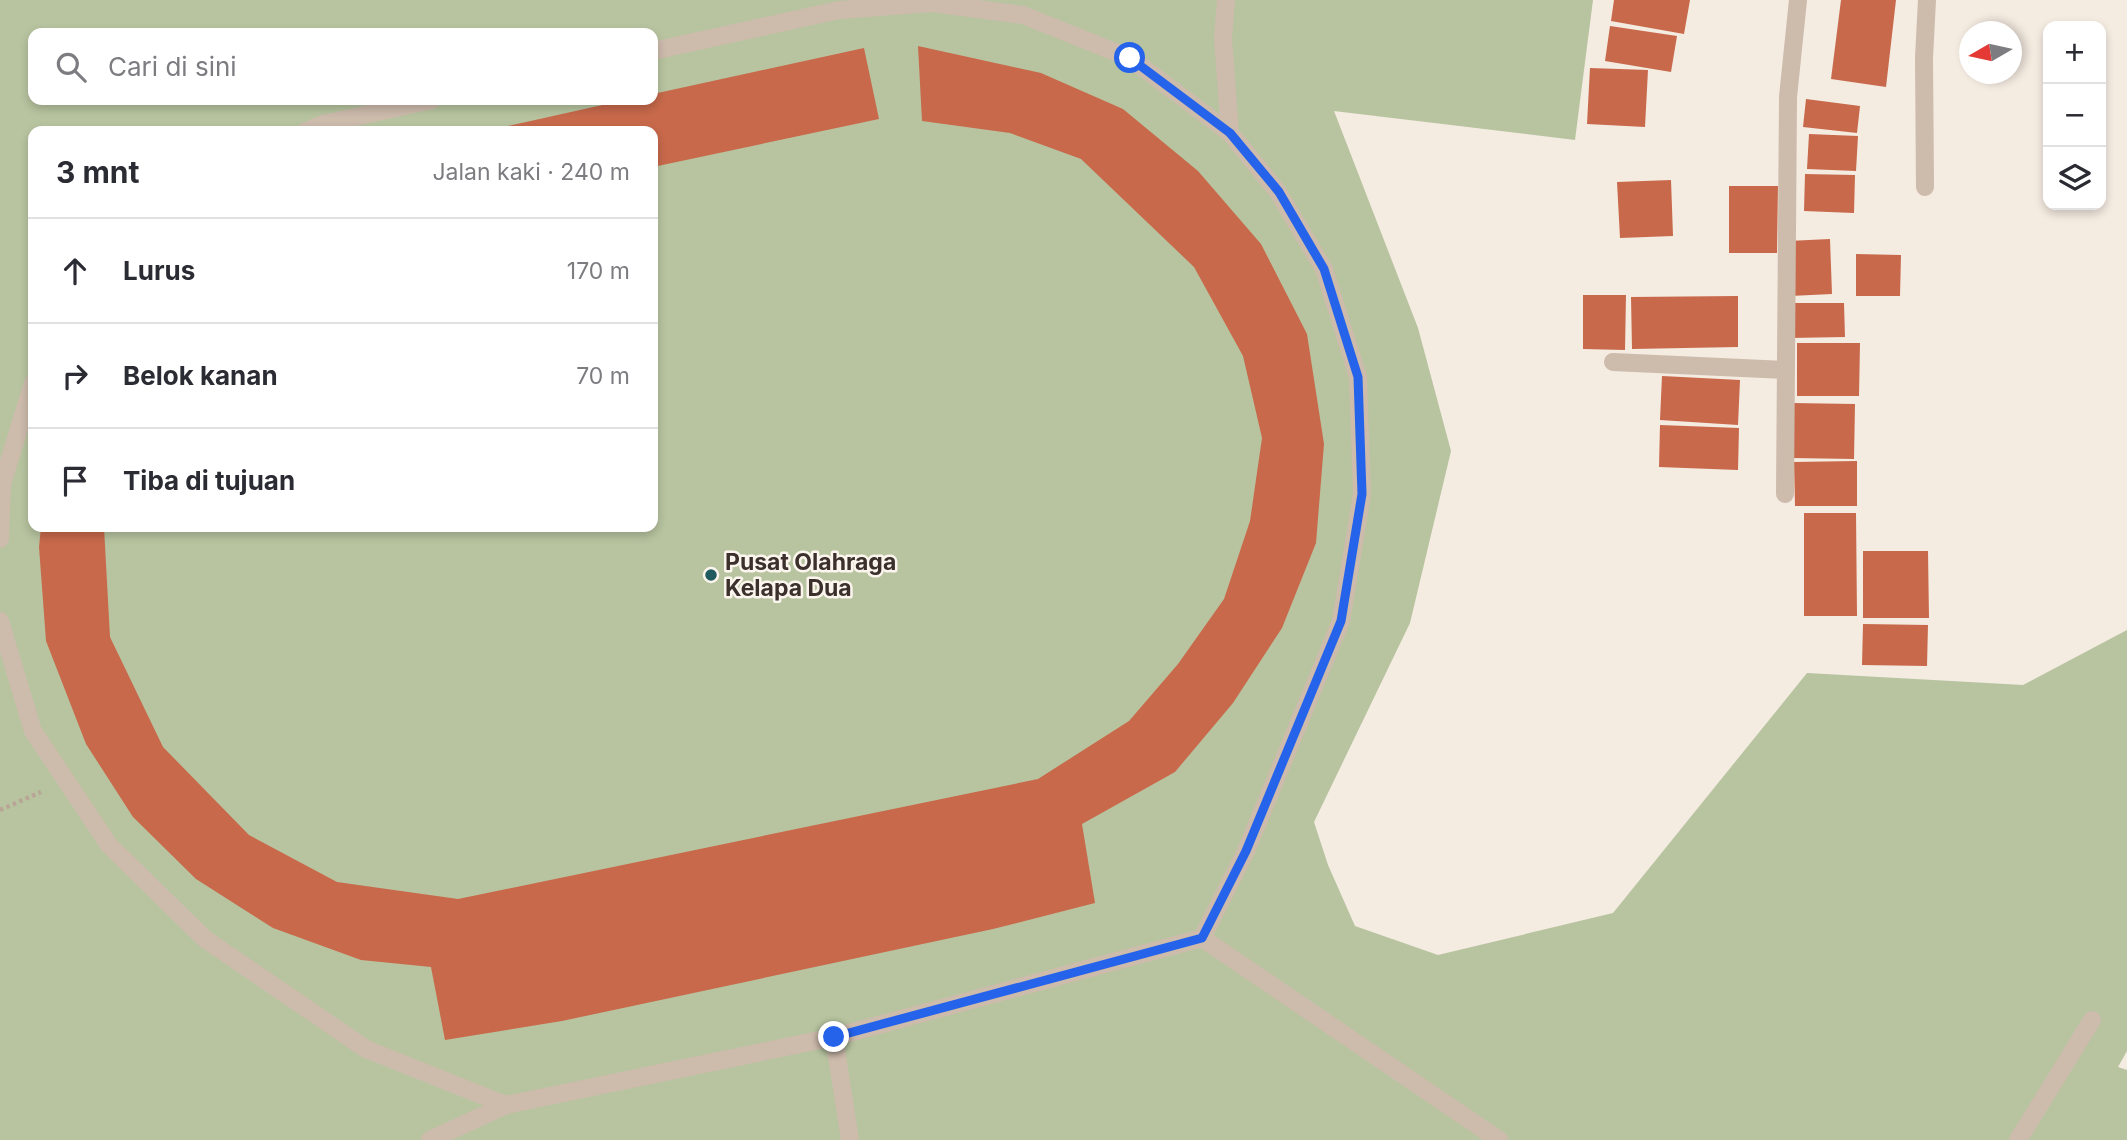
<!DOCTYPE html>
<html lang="id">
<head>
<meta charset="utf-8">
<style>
	:root { --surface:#fff; --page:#f7f7f7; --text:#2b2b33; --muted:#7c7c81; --line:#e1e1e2 }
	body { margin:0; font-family:Inter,sans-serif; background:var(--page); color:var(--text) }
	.controls { position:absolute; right:21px; top:21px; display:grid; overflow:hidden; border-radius:14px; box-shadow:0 4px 10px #0003 }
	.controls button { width:63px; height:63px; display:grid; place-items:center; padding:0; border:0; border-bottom:2px solid var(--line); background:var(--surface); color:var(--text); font:35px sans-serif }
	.compass { position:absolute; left:1959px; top:21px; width:63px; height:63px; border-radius:50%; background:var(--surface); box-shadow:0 4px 10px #0003; rotate:261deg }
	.stop { position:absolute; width:21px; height:21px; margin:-16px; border:5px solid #2563eb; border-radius:50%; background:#fff }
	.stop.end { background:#2563eb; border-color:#fff; box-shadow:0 2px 7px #0008 }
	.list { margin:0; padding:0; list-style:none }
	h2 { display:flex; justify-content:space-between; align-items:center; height:91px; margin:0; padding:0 28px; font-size:30px }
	h2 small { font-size:23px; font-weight:400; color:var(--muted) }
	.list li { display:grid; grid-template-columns:46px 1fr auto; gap:21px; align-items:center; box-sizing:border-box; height:105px; padding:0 28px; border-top:2px solid var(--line) }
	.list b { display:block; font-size:26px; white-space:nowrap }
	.list em { font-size:23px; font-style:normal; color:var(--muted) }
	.icon { flex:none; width:38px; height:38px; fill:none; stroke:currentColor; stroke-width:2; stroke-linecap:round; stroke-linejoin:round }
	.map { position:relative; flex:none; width:2127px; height:1140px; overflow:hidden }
	.search { position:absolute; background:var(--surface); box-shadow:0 4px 10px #0003; left:28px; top:28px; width:630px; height:77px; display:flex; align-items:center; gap:18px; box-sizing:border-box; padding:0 24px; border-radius:14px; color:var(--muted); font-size:26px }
	.panel { position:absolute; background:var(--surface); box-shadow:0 4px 10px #0003; left:28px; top:126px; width:630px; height:406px; border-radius:14px }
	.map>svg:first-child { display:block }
	.green { fill:#b8c4a0; fill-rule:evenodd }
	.building { fill:#c8694b }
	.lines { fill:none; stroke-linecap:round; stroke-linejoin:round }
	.path { stroke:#b9a596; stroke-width:4.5; stroke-dasharray:3.5 3.5; stroke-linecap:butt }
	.minor { stroke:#cdbbac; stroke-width:18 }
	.route { stroke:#2563eb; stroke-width:9 }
	.poi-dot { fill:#1f5a5e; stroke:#fbf5ee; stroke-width:2.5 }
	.labels { text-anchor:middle; stroke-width:5; stroke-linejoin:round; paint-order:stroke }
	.poi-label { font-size:23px; font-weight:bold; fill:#3b302b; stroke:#fbf5ee; text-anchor:start }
</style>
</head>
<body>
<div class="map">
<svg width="2127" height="1140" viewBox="0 0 2127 1140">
	<rect width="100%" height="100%" fill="#f4ebe1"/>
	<path class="green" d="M0 0H1593L1575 140 1334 111 1418 328 1451 451 1410 623 1314 822 1328 865 1355 926 1438 955 1613 913 1807 673 2023 685 2127 630V1051L2118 1067 2127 1070V1140H0ZM33 33H653V100H33ZM33 131H653V527H33Z"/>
	<path class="building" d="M1614 0H1690L1684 34 1611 21Z
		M1841 0H1896L1886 87 1831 79Z
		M1610 26 1677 36 1671 72 1605 61Z
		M918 46 1041 73 1123 109 1198 171 1261 244 1307 334 1324 444 1316 543 1282 628 1233 703 1175 772 1082 824 1095 903 993 929 562 1021 445 1040 431 967 361 960 273 928 196 879 133 817 86 744 46 641 39 547 41 527H104L110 637 163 747 249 835 337 882 458 899 1038 779 1129 721 1178 664 1224 599 1250 521 1262 438 1243 356 1194 267 1081 159 1010 133 922 121Z
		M864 48 879 119 653 167V131H485L625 100H653V94Z
		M1590 68 1648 70 1645 127 1587 124Z
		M1806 99 1860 106 1857 133 1803 127Z
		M1809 134 1858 136 1856 171 1807 169Z
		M1805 174 1855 175 1854 213 1804 211Z
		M1671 180 1673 236 1620 238 1617 182Z
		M1729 186H1778L1777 253H1729Z
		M1830 239 1832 294 1790 296 1788 241Z
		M1856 254 1901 255 1900 296H1856Z
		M1583 295H1626L1625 350 1583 349Z
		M1738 296V347L1632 349 1631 297Z
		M1790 303H1844L1845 337 1790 338Z
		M1797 343H1860L1859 396H1797Z
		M1662 376 1740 380 1738 425 1660 420Z
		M1792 403 1855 404 1854 459 1791 458Z
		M1660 425 1739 428 1738 470 1659 467Z
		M1857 461V506H1795L1794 462Z
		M1804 513H1856L1857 616H1804Z
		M1863 551H1928L1929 618H1863Z
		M1863 624 1928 625 1927 666 1862 665Z"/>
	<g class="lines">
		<path class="path" d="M0 810 41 792"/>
		<path class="minor" d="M1226 0 1223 38 1230 133
			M306 131 323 124 432 100
			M1925 187 1924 58 1927 0
			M1613 362 1786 370
			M1785 494 1788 97 1798 0
			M0 539 2 484 33 383
			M0 621 33 731 109 845 205 939 366 1049 506 1105 834 1037 1202 938 1246 851 1341 621 1362 494 1358 377 1324 269 1278 192 1230 133 1130 58 1023 15 932 3 839 10 653 51
			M1202 938 1499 1140
			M834 1037 850 1140
			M430 1140 506 1105
			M2018 1140 2092 1020"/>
	</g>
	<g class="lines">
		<path class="route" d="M834 1037 1202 938 1246 851 1341 621 1362 494 1358 377 1324 269 1279 192 1230 133 1130 58"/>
	</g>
	<circle class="poi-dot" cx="711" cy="575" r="7"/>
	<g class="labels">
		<g class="poi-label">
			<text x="725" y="570">Pusat Olahraga<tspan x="725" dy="26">Kelapa Dua</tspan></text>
		</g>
	</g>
</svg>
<div class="controls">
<button>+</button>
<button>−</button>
<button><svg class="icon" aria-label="layers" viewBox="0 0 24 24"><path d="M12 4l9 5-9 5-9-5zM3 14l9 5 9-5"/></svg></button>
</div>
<svg class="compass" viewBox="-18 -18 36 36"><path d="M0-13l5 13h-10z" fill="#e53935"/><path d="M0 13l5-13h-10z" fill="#7c7c81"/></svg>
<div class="stop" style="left:1130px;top:58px"></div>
<div class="stop end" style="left:834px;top:1037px"></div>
<div class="search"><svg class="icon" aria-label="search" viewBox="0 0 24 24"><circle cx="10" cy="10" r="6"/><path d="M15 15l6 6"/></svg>Cari di sini</div>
<section class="panel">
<h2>3 mnt<small>Jalan kaki · 240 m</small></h2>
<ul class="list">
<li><svg class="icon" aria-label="ahead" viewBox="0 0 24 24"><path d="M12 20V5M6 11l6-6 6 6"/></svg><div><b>Lurus</b></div><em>170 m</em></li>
<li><svg class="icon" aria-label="right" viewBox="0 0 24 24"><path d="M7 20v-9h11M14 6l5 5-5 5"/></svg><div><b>Belok kanan</b></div><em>70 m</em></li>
<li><svg class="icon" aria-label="arrive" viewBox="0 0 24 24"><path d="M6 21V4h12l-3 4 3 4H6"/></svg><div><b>Tiba di tujuan</b></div></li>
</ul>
</section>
</div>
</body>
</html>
